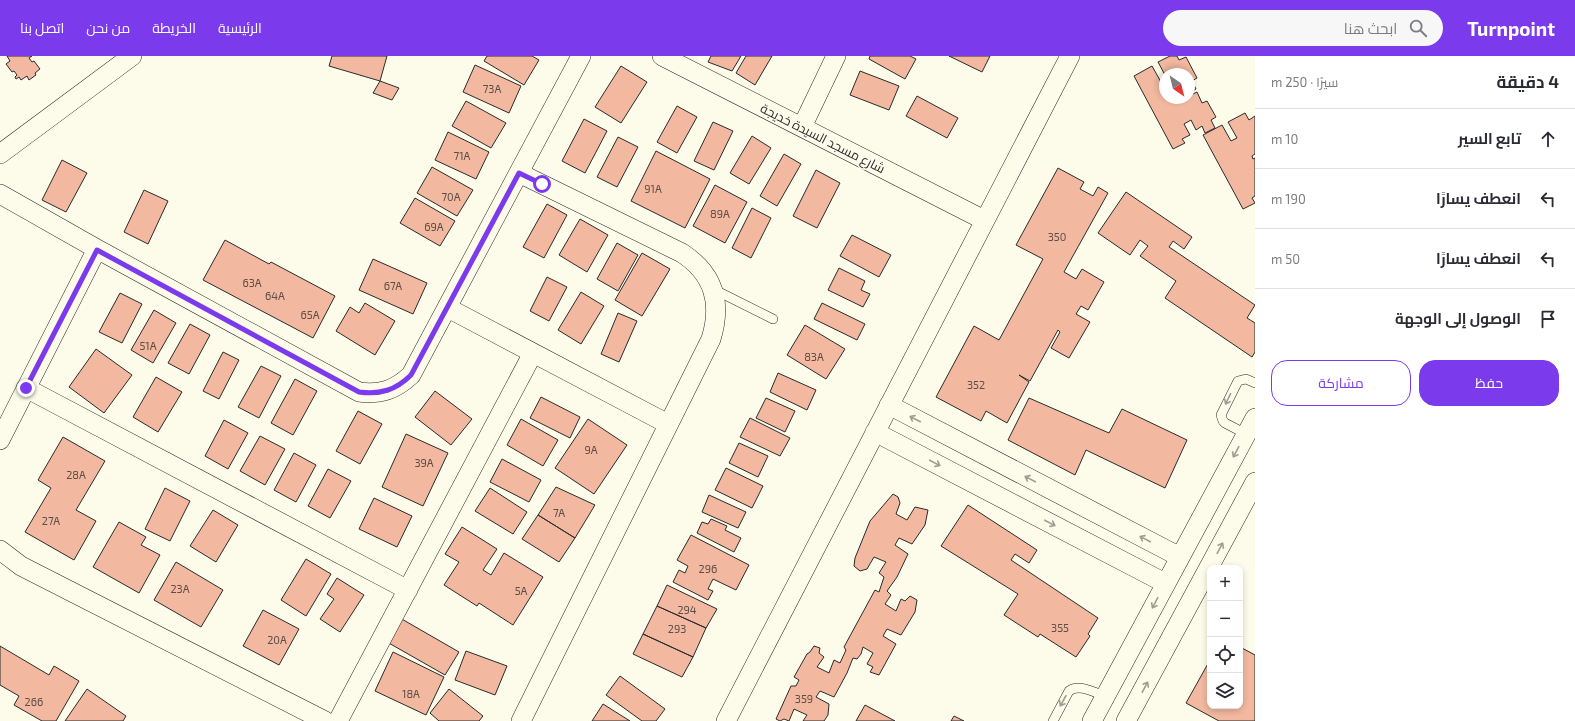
<!DOCTYPE html>
<html lang="ar">
<head>
<meta charset="utf-8">
<style>
	:root { --surface:#fff; --page:#f7f7f7; --text:#2b2b33; --muted:#7c7c81; --line:#e1e1e2; --accent:#7c3aed }
	body { margin:0; font-family:"Exo 2",Cairo,sans-serif; background:var(--page); color:var(--text); direction:rtl }
	.controls { position:absolute; right:12px; bottom:12px; display:grid; overflow:hidden; border-radius:8px; box-shadow:0 2px 6px #0003 }
	.controls button { width:36px; height:36px; display:grid; place-items:center; padding:0; border:0; border-bottom:1px solid var(--line); background:var(--surface); color:var(--text); font:20px sans-serif }
	.compass { position:absolute; left:1159px; top:12px; width:36px; height:36px; border-radius:50%; background:var(--surface); box-shadow:0 2px 6px #0003; rotate:145deg }
	.stop { position:absolute; width:12px; height:12px; margin:-9px; border:3px solid #7c3aed; border-radius:50%; background:#fff }
	.stop.end { background:#7c3aed; border-color:#fff; box-shadow:0 1px 4px #0008 }
	.list { margin:0; padding:0; list-style:none }
	h2 { display:flex; justify-content:space-between; align-items:center; height:52px; margin:0; padding:0 16px; font-size:17px }
	h2 small { font-size:13px; font-weight:400; color:var(--muted) }
	.list li { display:grid; grid-template-columns:26px 1fr auto; gap:12px; align-items:center; box-sizing:border-box; height:60px; padding:0 16px; border-top:1px solid var(--line) }
	.list b { display:block; font-size:15px; white-space:nowrap }
	.list em { font-size:13px; font-style:normal; color:var(--muted) }
	.actions { display:flex; gap:8px; padding:12px 16px }
	.actions a { flex:1; padding:9px 0; border:1px solid var(--accent); border-radius:16px; text-align:center; font-size:14px; color:var(--accent) }
	.actions .main { background:var(--accent); color:#fff }
	.icon { flex:none; width:22px; height:22px; fill:none; stroke:currentColor; stroke-width:2; stroke-linecap:round; stroke-linejoin:round }
	.map { position:relative; flex:none; width:1255px; height:665px; overflow:hidden; direction:ltr }
	header { display:flex; align-items:center; gap:24px; box-sizing:border-box; height:56px; padding:0 20px; background:var(--accent); color:#fff }
	header strong { font-size:19px }
	nav { display:flex; gap:22px; margin-inline-start:auto; font-size:14px }
	.search { width:280px; height:36px; background:var(--page); display:flex; align-items:center; gap:10px; box-sizing:border-box; padding:0 14px; border-radius:22px; color:var(--muted); font-size:15px }
	main { display:flex }
	aside { flex:1; background:var(--surface) }
	.map>svg:first-child { display:block }
	.building { fill:#f2b8a0; stroke:#2b2b2b }
	.lines { fill:none; stroke-linecap:round; stroke-linejoin:round }
	.lane-casing { stroke:#2b2b2b; stroke-width:10 }
	.street-casing { stroke:#2b2b2b; stroke-width:20 }
	.lane { stroke:#fdfbea; stroke-width:9 }
	.street { stroke:#fdfbea; stroke-width:19 }
	.oneway { stroke:#9e9d94 }
	.route { stroke:#7c3aed; stroke-width:5 }
	.labels { text-anchor:middle; stroke-width:3; stroke-linejoin:round; paint-order:stroke }
	.number-label { font-size:11px; fill:#5d4e48 }
	.street-label { font-size:13px; fill:#2b2b2b; stroke:#fdfbea }
</style>
</head>
<body>
<header>
<strong>Turnpoint</strong>
<div class="search"><svg class="icon" aria-label="search" viewBox="0 0 24 24"><circle cx="10" cy="10" r="6"/><path d="M15 15l6 6"/></svg>ابحث هنا</div>
<nav><a>الرئيسية</a><a>الخريطة</a><a>من نحن</a><a>اتصل بنا</a></nav>
</header>
<main>
<aside>
<h2>4 دقيقة<small>سيرًا · 250 m</small></h2>
<ul class="list">
<li><svg class="icon" aria-label="ahead" viewBox="0 0 24 24"><path d="M12 20V5M6 11l6-6 6 6"/></svg><div><b>تابع السير</b></div><em>10 m</em></li>
<li><svg class="icon" aria-label="left" viewBox="0 0 24 24"><path d="M17 20v-9H6M10 6l-5 5 5 5"/></svg><div><b>انعطف يسارًا</b></div><em>190 m</em></li>
<li><svg class="icon" aria-label="left" viewBox="0 0 24 24"><path d="M17 20v-9H6M10 6l-5 5 5 5"/></svg><div><b>انعطف يسارًا</b></div><em>50 m</em></li>
<li><svg class="icon" aria-label="arrive" viewBox="0 0 24 24"><path d="M6 21V4h12l-3 4 3 4H6"/></svg><div><b>الوصول إلى الوجهة</b></div></li>
</ul>
<div class="actions"><a class="main">حفظ</a><a>مشاركة</a></div>
</aside>
<div class="map">
<svg width="1255" height="665" viewBox="0 0 1255 665">
	<rect width="100%" height="100%" fill="#fdfbea"/>
	<path class="building" d="M7 0H32L29 2 32 6 34 5 40 13 35 17 36 19 29 24 27 20 21 24 19 21 16 23 15 21 17 19 14 15 12 16 6 8 10 5Z
		M332 0H387L380 25 329 10Z
		M487 0H532L539 4 524 29 484 5Z
		M711 0H741L732 15 708 6Z
		M746 0H772L755 29 736 17Z
		M870 0H910L916 3 905 23 869 3Z
		M949 0H990L982 16Z
		M1170 0H1177L1179 4 1186 1 1197 22 1192 25 1196 33 1189 37V18L1165 19 1158 6Z
		M475 9 521 30 509 57 463 36Z
		M621 10 647 26 621 67 595 51Z
		M1152 10 1161 26 1165 24V42H1183V43L1189 42V40L1197 36 1202 47 1207 45 1216 61 1211 64 1215 72 1205 77 1202 70 1196 74 1191 64 1184 68 1190 79 1182 83 1185 87 1173 93 1134 20Z
		M860 15 899 30 889 54 850 39Z
		M380 25 399 32 392 44 373 37Z
		M917 40 958 62 947 82 906 60Z
		M466 45 506 67 491 92 452 70Z
		M677 50 697 61 677 97 657 86Z
		M1245 57 1249 64 1255 60V98L1252 100 1253 103 1255 102V140L1252 142 1255 147 1243 153 1203 79 1222 69 1231 85 1237 82 1228 66Z
		M584 63 607 75 585 117 562 105Z
		M713 66 733 75 714 114 694 105Z
		M448 76 489 96 476 123 435 104Z
		M752 80 771 92 749 128 730 117Z
		M618 81 638 91 617 131 597 121Z
		M656 95 710 123 685 172 631 145Z
		M784 98 801 108 777 150 760 140Z
		M62 104 87 117 66 156 42 144Z
		M432 111 473 134 457 160 417 137Z
		M1058 112 1084 126 1080 133 1093 140 1098 131 1108 137 1064 216 1076 223 1082 213 1104 226 1088 254 1081 250 1076 258 1090 266 1069 302 1051 292 1060 276 1058 274 1030 325 1019 319 1029 326 1007 367 986 355 981 365 936 341 974 270 999 284 1043 203 1016 189Z
		M816 114 840 127 817 172 793 160Z
		M715 129 747 146 725 187 693 170Z
		M144 134 168 145 148 188 124 176Z
		M1126 136 1192 181 1184 193 1173 185 1169 191 1255 249 1247 262 1255 267V296L1252 301 1165 242 1176 225 1140 200 1148 190 1140 184 1130 199 1098 177Z
		M415 142 455 165 440 190 400 167Z
		M547 148 567 159 544 202 523 191Z
		M752 152 771 162 751 202 732 192Z
		M580 163 608 179 587 216 559 199Z
		M852 179 891 199 879 221 840 200Z
		M225 184 269 208 271 206 335 240 313 282 203 224Z
		M617 187 638 199 618 235 597 223Z
		M642 197 670 213 642 260 615 244Z
		M373 203 427 227 413 258 359 234Z
		M839 212 865 225 861 234 870 238 863 251 828 234Z
		M547 221 567 231 549 265 530 255Z
		M581 236 604 250 581 288 558 274Z
		M120 237 142 248 122 287 99 276Z
		M365 247 395 265 375 299 336 275 350 251 359 257Z
		M822 247 865 268 857 284 814 263Z
		M154 254 176 267 153 307 131 294Z
		M618 257 637 265 619 306 601 298Z
		M190 268 210 279 189 318 168 307Z
		M805 269 845 293 826 323 787 299Z
		M96 293 132 319 104 357 69 331Z
		M223 296 239 304 219 343 203 335Z
		M261 310 281 320 259 362 238 351Z
		M778 317 816 334 807 354 770 336Z
		M156 321 182 336 158 376 133 361Z
		M295 323 317 335 293 379 271 367Z
		M435 335 472 363 451 389 415 361Z
		M541 341 580 361 570 382 530 362Z
		M766 342 795 355 785 376 756 362Z
		M1029 342 1109 377 1122 353 1187 384 1165 432 1086 394 1075 419 1008 384Z
		M358 355 382 368 360 408 336 395Z
		M750 362 790 382 780 400 740 381Z
		M521 363 558 384 543 410 507 389Z
		M588 363 627 389 594 438 555 412Z
		M224 364 248 377 228 413 205 400Z
		M406 378 448 397 423 450 382 431Z
		M260 380 285 393 265 429 240 415Z
		M63 381 105 405 76 454 96 465 74 504 25 476 51 432 38 424Z
		M739 387 768 400 758 421 729 407Z
		M294 397 316 409 296 446 274 434Z
		M502 403 541 424 529 446 490 426Z
		M726 412 763 430 752 452 715 434Z
		M328 413 351 425 330 462 308 450Z
		M556 431 595 449 575 482 538 459Z
		M165 432 190 445 170 485 145 473Z
		M490 432 527 456 513 478 475 455Z
		M893 438 898 441 900 447 896 458 907 464 915 451 928 454 925 469 912 488 899 482 895 489 908 498 897 521 887 535 891 539 885 548 896 555 901 543 905 545 910 540 917 544 915 556 901 579 887 573 883 580 896 588 879 619 870 616 873 611 867 608 873 597 863 591 861 598 857 603 853 602 847 617 834 641 820 635 816 641 829 648 828 659 824 665H803L807 659 794 653 789 665 784 663 780 665 776 663 791 630H796L799 624 794 621 807 598 810 596 814 590 820 592 819 597 824 601 817 611 829 617 834 604 840 607 846 594 844 591 875 534 879 536 884 521 879 517 886 506 874 501 867 513 860 515 854 510 855 502 870 465Z
		M709 439 746 456 738 472 702 456Z
		M374 442 412 460 397 491 359 473Z
		M968 449 1037 494 1029 507 1015 498 1011 504 1098 562 1088 578 1090 580 1076 601 1040 578 1038 581 1004 559 1018 538 941 490Z
		M213 454 238 469 216 506 190 490Z
		M538 459 575 482 559 506 522 483Z
		M711 463 727 470 725 474 741 482 734 496 697 477 702 466 708 468Z
		M119 466 146 481 141 489 160 499 139 537 93 511Z
		M462 471 497 493 483 514 491 519 504 497 543 521 513 569 479 547 477 550 444 529 459 506 445 498Z
		M691 479 749 509 736 534 713 523 708 533 713 535 708 544 673 526 679 514 685 517 688 510 677 504Z
		M306 503 331 518 306 560 281 544Z
		M176 506 223 534 201 571 154 544Z
		M337 522 364 539 340 576 320 563 334 543 327 538Z
		M667 529 717 553 706 572 657 550Z
		M657 550 706 572 693 601 643 578Z
		M263 554 299 573 279 609 243 590Z
		M400 562 459 596 445 619 387 586Z
		M643 578 693 601 682 621 633 598Z
		M0 590 49 619 54 610 79 625 56 665H42L14 649 19 640 0 629Z
		M1240 591 1255 599V665H1219L1186 647 1210 604V650H1240Z
		M466 595 507 610 495 639 455 624Z
		M393 596 444 621 426 659 375 635Z
		M620 620 665 653 656 665H642L606 639Z
		M87 633 126 660 123 665H65Z
		M449 633 483 660 479 665H439L430 657Z
		M603 648 630 665H592Z
		M865 649 895 665H856Z
		M954 660 964 665H951Z"/>
	<g class="lines">
		<g class="lane-casing">
			<path id="lane" d="M713 233 773 263
				M1246 378 1225 367 1223 365 1221 359 1238 325 1246 323 1255 327
				M1053 665 1069 635C1079 627 1095 637 1105 640"/>
		</g>
		<g class="street-casing">
			<path id="street" d="M662 0 984 164
				M802 71 836 0
				M0 98 132 0
				M519 117 682 197C714 218 722 247 711 283L521 665
				M0 138 97 193 359 336C380 339 395 334 411 319L581 0
				M448 252 668 368
				M26 332 408 534
				M889 349 1180 501
				M875 376 1165 527
				M0 384 97 193
				M0 494 21 510 325 665
				M338 665 533 297
				M726 665 1070 0
				M1092 665 1255 362
				M1126 665 1255 426"/>
		</g>
		<use href="#lane" class="lane"/>
		<use href="#street" class="street"/>
	</g>
	<defs><path id="oneway-shaft" d="M-6 0H5M1.5-3L5.5 0L1.5 3" fill="none" stroke-width="1.6" stroke-linecap="round" stroke-linejoin="round"/></defs>
	<g class="oneway">
		<use href="#oneway-shaft" transform="translate(1228 343) rotate(116)"/>
		<use href="#oneway-shaft" transform="translate(915 363) rotate(-153)"/>
		<use href="#oneway-shaft" transform="translate(1236 396) rotate(118)"/>
		<use href="#oneway-shaft" transform="translate(935 407) rotate(28)"/>
		<use href="#oneway-shaft" transform="translate(1030 423) rotate(-152)"/>
		<use href="#oneway-shaft" transform="translate(1050 467) rotate(28)"/>
		<use href="#oneway-shaft" transform="translate(1145 483) rotate(-152)"/>
		<use href="#oneway-shaft" transform="translate(1220 492) rotate(-62)"/>
		<use href="#oneway-shaft" transform="translate(1155 547) rotate(118)"/>
		<use href="#oneway-shaft" transform="translate(1145 631) rotate(-62)"/>
		<use href="#oneway-shaft" transform="translate(1063 645) rotate(119)"/>
	</g>
	<g class="lines">
		<path class="route" d="M26 332 97 194 359 336C380 339 396 334 411 319L519 117 542 128"/>
	</g>
	<g class="labels">
		<g class="number-label">
			<text x="492" y="37">73A</text>
			<text x="462" y="104">71A</text>
			<text x="653" y="137">91A</text>
			<text x="451" y="145">70A</text>
			<text x="720" y="162">89A</text>
			<text x="434" y="175">69A</text>
			<text x="1057" y="185">350</text>
			<text x="252" y="231">63A</text>
			<text x="393" y="234">67A</text>
			<text x="275" y="244">64A</text>
			<text x="310" y="263">65A</text>
			<text x="148" y="294">51A</text>
			<text x="814" y="305">83A</text>
			<text x="976" y="333">352</text>
			<text x="591" y="398">9A</text>
			<text x="424" y="411">39A</text>
			<text x="76" y="423">28A</text>
			<text x="559" y="461">7A</text>
			<text x="51" y="469">27A</text>
			<text x="708" y="517">296</text>
			<text x="180" y="537">23A</text>
			<text x="521" y="539">5A</text>
			<text x="687" y="558">294</text>
			<text x="1060" y="576">355</text>
			<text x="677" y="577">293</text>
			<text x="277" y="588">20A</text>
			<text x="411" y="642">18A</text>
			<text x="804" y="647">359</text>
			<text x="34" y="650">266</text>
		</g>
		<g class="street-label">
			<text transform="translate(823 82) rotate(27)" y="5">شارع مسجد السيدة خديجة</text>
		</g>
	</g>
</svg>
<div class="controls">
<button>+</button>
<button>−</button>
<button><svg class="icon" aria-label="locate" viewBox="0 0 24 24"><circle cx="12" cy="12" r="6"/><path d="M12 2v4M12 18v4M2 12h4M18 12h4"/></svg></button>
<button><svg class="icon" aria-label="layers" viewBox="0 0 24 24"><path d="M12 4l9 5-9 5-9-5zM3 14l9 5 9-5"/></svg></button>
</div>
<svg class="compass" viewBox="-18 -18 36 36"><path d="M0-13l5 13h-10z" fill="#e53935"/><path d="M0 13l5-13h-10z" fill="#7c7c81"/></svg>
<div class="stop" style="left:542px;top:128px"></div>
<div class="stop end" style="left:26px;top:332px"></div>
</div>
</main>
</body>
</html>
